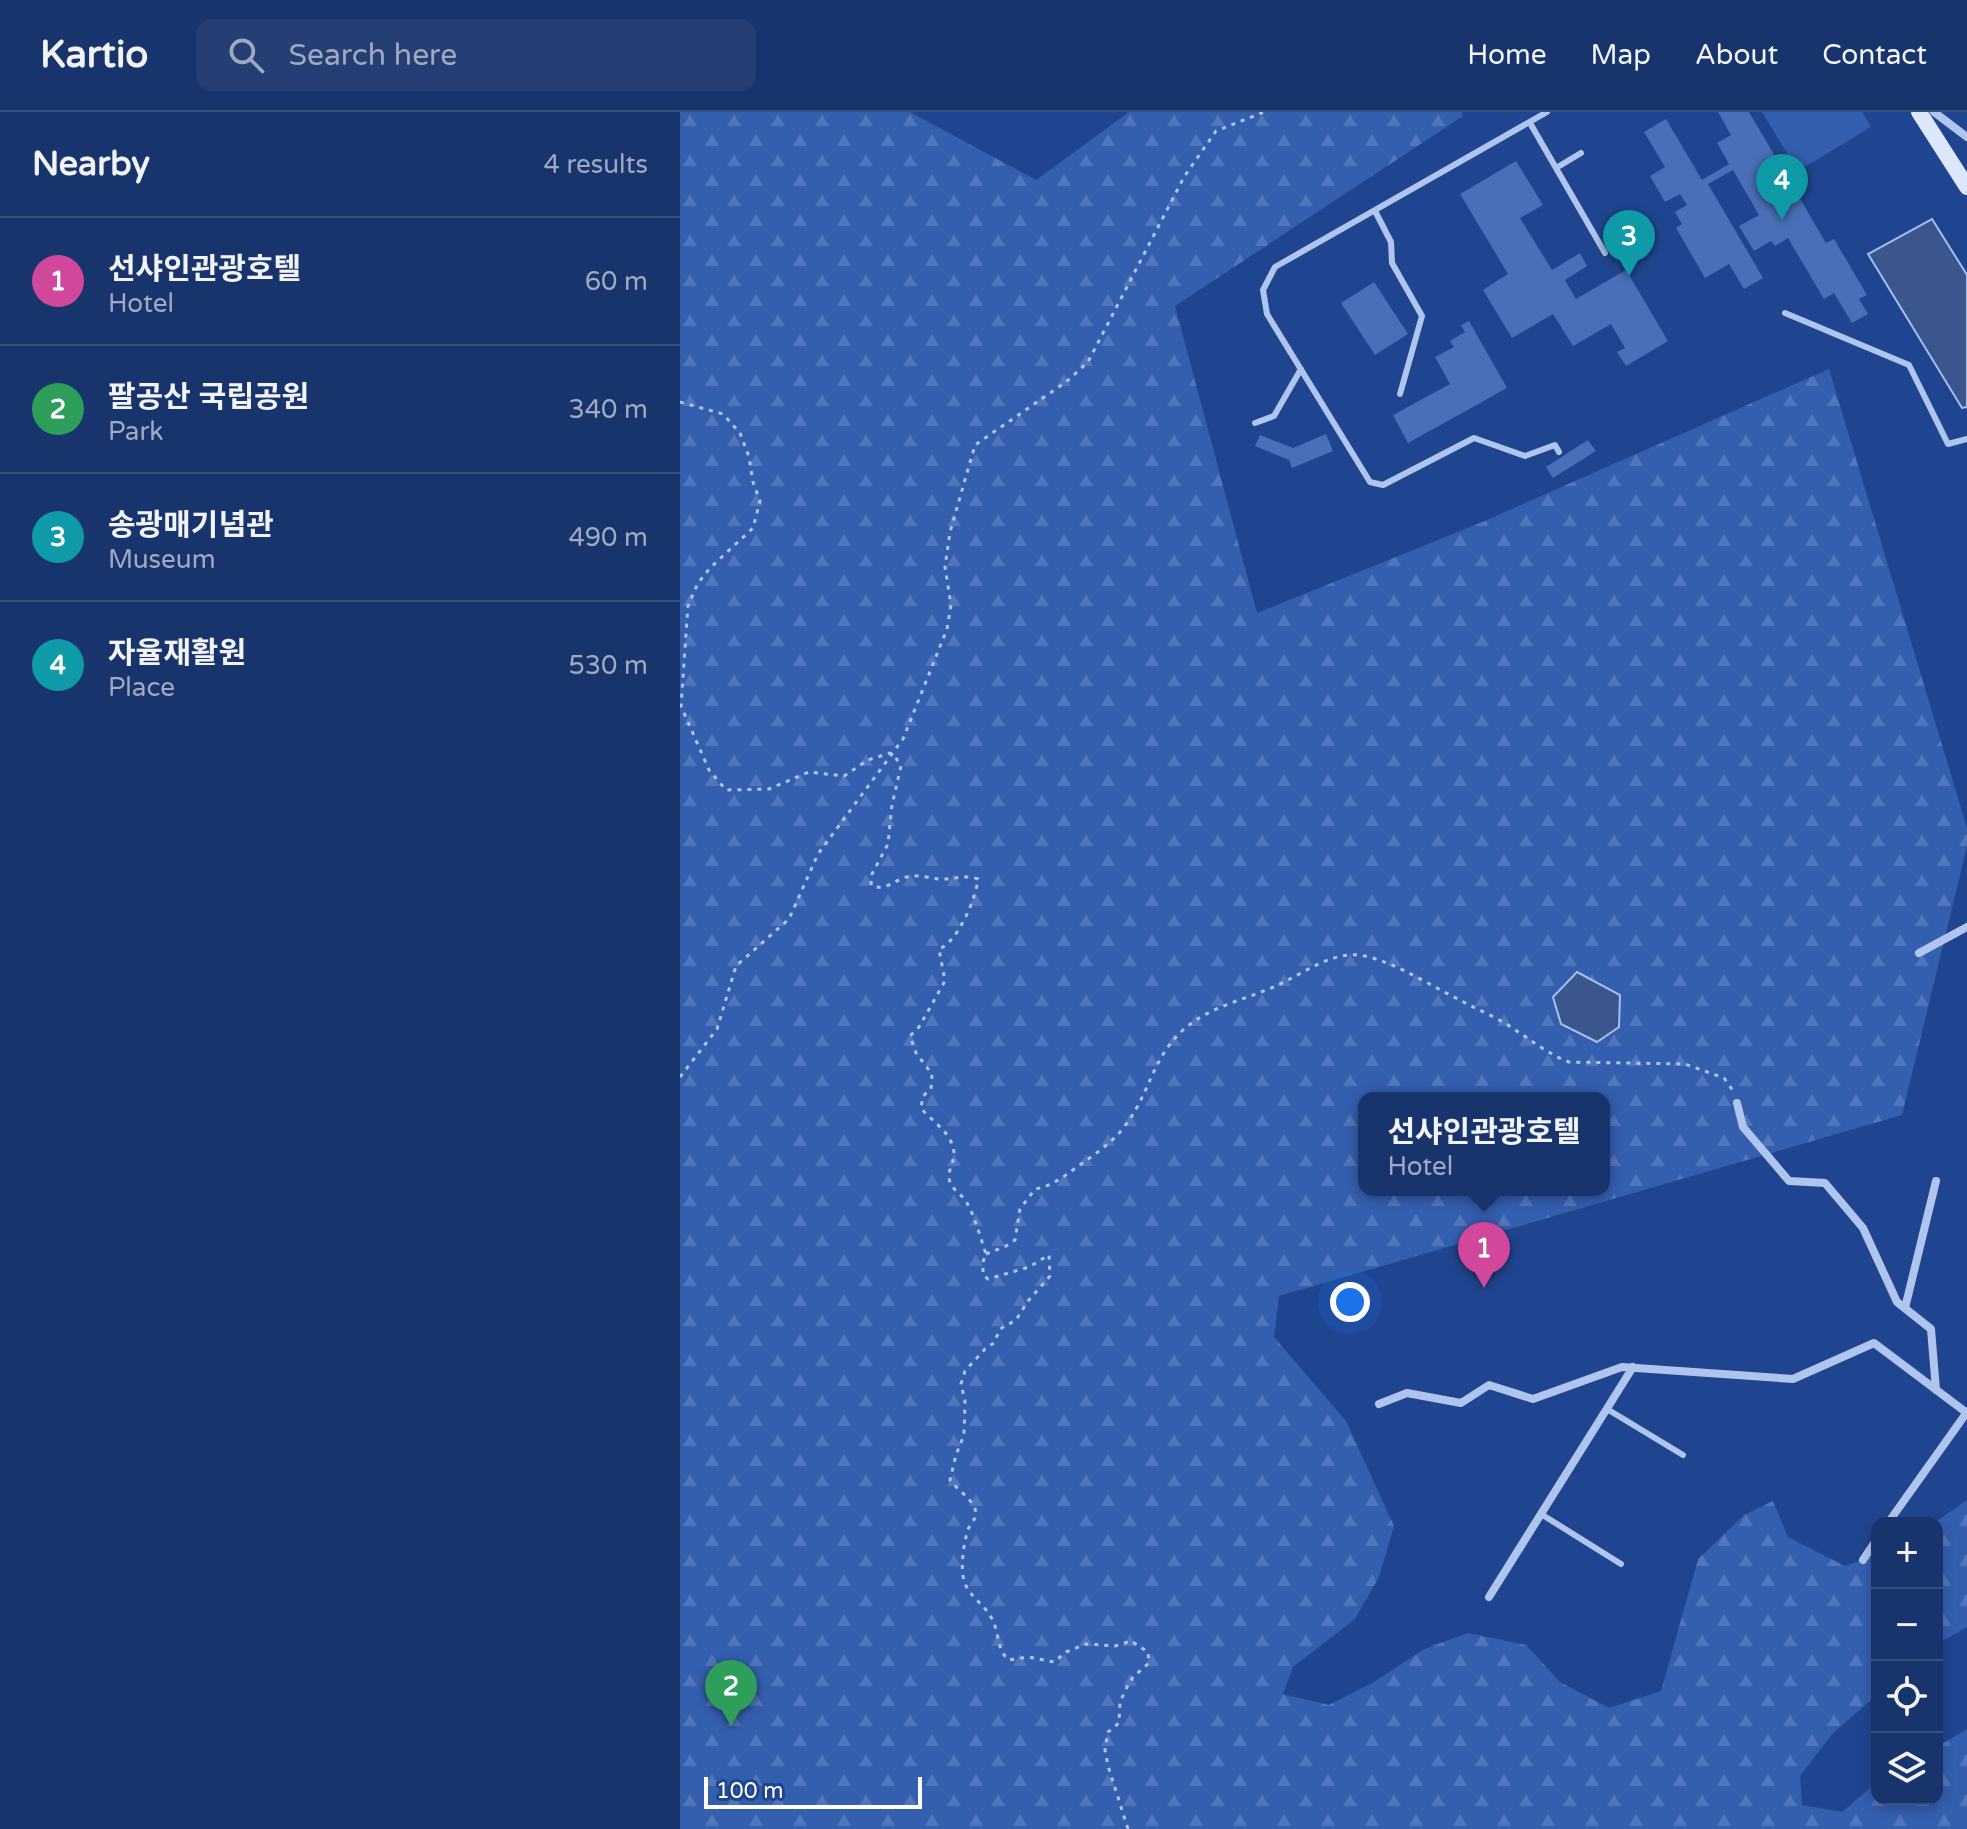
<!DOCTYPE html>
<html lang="en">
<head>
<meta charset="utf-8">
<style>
	:root { --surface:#18346c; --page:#253f74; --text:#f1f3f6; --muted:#9faac2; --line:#364f7f; --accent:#95b2f1 }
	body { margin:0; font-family:"Varela Round","Noto Sans KR",sans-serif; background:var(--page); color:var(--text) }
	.controls { position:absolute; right:24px; bottom:24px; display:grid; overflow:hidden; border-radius:16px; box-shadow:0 4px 12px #0003 }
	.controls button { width:72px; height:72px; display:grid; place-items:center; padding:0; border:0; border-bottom:2px solid var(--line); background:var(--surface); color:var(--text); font:40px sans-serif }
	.scale { position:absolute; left:24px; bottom:20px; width:218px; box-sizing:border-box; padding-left:8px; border:4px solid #fff; border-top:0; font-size:22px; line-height:28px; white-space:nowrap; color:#fff; -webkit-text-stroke:6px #204590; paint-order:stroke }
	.you { position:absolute; left:670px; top:1190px; width:28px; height:28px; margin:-20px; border:6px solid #fff; border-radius:50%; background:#1a73e8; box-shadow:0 0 0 12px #1a73e833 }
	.badge { display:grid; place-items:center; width:52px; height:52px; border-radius:50%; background:var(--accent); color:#fff; font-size:26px; font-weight:700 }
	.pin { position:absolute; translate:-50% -66px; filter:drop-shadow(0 2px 4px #0008) }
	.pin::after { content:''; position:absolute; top:42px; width:28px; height:24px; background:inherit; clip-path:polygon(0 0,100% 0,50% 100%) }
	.popup { position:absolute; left:678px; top:980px; width:252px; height:104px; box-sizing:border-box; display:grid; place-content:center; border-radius:16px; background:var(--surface); filter:drop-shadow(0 2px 6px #0005); font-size:26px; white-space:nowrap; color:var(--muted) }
	.popup b { font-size:30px; color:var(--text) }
	.popup::after { content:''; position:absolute; left:50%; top:100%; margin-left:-16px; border:16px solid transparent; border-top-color:var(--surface) }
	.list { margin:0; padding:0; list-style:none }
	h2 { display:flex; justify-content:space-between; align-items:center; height:104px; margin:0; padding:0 32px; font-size:34px }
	h2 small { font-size:26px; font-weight:400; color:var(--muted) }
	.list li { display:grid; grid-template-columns:52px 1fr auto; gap:24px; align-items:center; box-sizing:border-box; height:128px; padding:0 32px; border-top:2px solid var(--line) }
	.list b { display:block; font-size:30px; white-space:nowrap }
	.list p { margin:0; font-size:26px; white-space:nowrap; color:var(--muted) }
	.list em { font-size:26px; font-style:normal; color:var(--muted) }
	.icon { flex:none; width:44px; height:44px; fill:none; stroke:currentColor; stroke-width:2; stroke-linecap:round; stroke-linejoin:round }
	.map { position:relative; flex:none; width:1287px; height:1717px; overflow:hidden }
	header { display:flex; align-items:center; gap:48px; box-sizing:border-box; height:112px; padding:0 40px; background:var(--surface); border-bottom:2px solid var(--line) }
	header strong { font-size:38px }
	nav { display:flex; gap:44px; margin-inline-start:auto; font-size:28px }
	.search { width:560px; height:72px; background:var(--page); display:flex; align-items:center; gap:20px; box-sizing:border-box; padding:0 28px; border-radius:16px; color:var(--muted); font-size:30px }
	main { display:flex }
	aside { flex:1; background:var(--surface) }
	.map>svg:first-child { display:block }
	.green { fill:#345eae }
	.forest { fill:url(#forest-firs); fill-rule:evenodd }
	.water { fill:#3b568c; stroke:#a4bfee; stroke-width:2 }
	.building { fill:#496fb8 }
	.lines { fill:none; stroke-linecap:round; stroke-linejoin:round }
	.path { stroke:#b0c5ed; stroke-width:3; stroke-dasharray:4 6; stroke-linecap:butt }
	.service { stroke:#b0c5ed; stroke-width:6 }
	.minor { stroke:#b0c5ed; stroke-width:8 }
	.secondary { stroke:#dde6fa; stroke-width:16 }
</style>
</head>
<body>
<header>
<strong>Kartio</strong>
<div class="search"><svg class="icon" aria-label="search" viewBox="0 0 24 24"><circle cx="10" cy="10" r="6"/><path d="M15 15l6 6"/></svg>Search here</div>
<nav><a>Home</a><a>Map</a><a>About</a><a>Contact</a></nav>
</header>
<main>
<aside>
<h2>Nearby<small>4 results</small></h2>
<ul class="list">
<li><span class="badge" style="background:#d1479c">1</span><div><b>선샤인관광호텔</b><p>Hotel</p></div><em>60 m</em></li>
<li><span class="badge" style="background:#2e9e5b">2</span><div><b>팔공산 국립공원</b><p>Park</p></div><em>340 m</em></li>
<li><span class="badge" style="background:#0f9aa8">3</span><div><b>송광매기념관</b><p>Museum</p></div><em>490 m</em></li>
<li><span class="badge" style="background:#0f9aa8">4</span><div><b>자율재활원</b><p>Place</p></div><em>530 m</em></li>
</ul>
</aside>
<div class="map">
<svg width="1287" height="1717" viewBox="0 0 1287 1717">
	<defs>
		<pattern id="forest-firs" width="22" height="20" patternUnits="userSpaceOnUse" patternTransform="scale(2)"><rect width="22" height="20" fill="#345eae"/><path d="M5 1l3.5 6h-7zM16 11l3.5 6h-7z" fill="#5276ba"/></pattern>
	</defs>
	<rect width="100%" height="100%" fill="#204590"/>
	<path class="green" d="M1082 0H1182L1191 15 1118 59Z"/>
	<path class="forest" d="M0 0H230L356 68 449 0H782L783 4 495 194 577 501 800 411 1149 257 1287 716V734L1222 1003 599 1184 594 1225 666 1309 714 1414 699 1465 675 1507 613 1555 603 1582 649 1593 694 1570 744 1537 788 1521 846 1533 880 1570 929 1596 981 1579 1018 1447 1064 1403 1093 1389 1108 1425 1165 1454 1197 1443V1583L1153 1621 1120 1664 1122 1693 1162 1700 1197 1670V1687H1257V1635L1287 1617V1717H0ZM684 986H924V1078H684Z
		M1287 1388V1515L1257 1532V1411H1254Z"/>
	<path class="water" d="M1252 107 1287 163V295L1282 296 1188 142Z
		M897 860 940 883 939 915 917 930 881 912 873 885Z"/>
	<path class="building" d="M1038 0H1069L1146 131 1154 127 1187 183 1179 187 1188 202 1172 211 1154 181 1144 187 1108 126 1095 134 1091 129 1074 139 1059 114 1079 103 1053 58 1028 72 1083 166 1064 177 1049 152 1025 166 996 116 1002 112 995 100 1007 93 1000 82 985 90 970 64 985 55 964 20 986 7 1022 68 1049 52 1037 31 1051 23Z
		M836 49 863 93 840 106 872 158 900 141 907 154 885 168 896 187 946 158 988 229 946 254 937 240 945 236 931 212 893 234 873 202 832 226 803 178 828 162 780 82Z
		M694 170 728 222 695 243 661 191Z
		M789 209 827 276 728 331 713 303 770 272 755 245 774 235 770 229 785 220 781 213Z
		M646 322 653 339 612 356 609 348 575 334 580 323 613 336Z
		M908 328 916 339 873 366 866 355Z"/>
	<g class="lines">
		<path class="path" d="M0 290 43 302 60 321 69 345 73 370 80 389 73 416 30 456 18 471 8 494 1 594 29 658 46 678 89 677 129 660 164 664 188 648 210 641 214 643 221 654 212 693 208 732 192 762 191 773C205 780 214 768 227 765 237 762 249 766 259 767 273 768 284 762 298 767 296 786 278 830 259 837L265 869 239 915 230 924 236 941 252 962 251 977 243 984 241 996C252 1010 271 1019 274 1040 275 1051 266 1059 270 1070 273 1078 281 1082 286 1089 295 1105 300 1124 306 1142L303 1150V1163L308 1167 349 1155 369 1143 370 1164 348 1189 336 1208 320 1217 314 1231 305 1237 285 1259 281 1272 285 1289 284 1323 276 1343 270 1368C277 1378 296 1389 296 1402 296 1407 292 1409 290 1413 284 1426 280 1454 284 1469 289 1485 306 1493 313 1509 319 1521 317 1539 329 1548L349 1545 374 1550 386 1540 406 1532 435 1534 451 1529 468 1540 469 1551 453 1565 447 1575 440 1590 439 1611 428 1620 425 1638 428 1654 448 1717
			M0 965 37 917 56 854 109 807 138 742 223 627 267 517 271 493 265 455 270 420 295 333 386 270 408 250 504 65 536 19 584 0
			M306 1142 326 1134 335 1128 340 1097 355 1077C372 1074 383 1065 397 1055 415 1042 434 1030 447 1011 470 980 472 947 502 919 531 892 572 887 606 869 630 857 656 838 685 844 719 852 747 872 778 887 792 895 807 901 821 909 844 922 863 940 889 950L1005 952 1044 966 1054 980"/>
		<path class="service" d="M867 0 595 155 583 178 587 202 690 370 703 373 794 326 845 344 875 333 879 340
			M850 11 925 141
			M876 56 901 41
			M695 99 711 130 712 151 742 204 720 282
			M1105 201 1229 253 1268 332 1287 327
			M575 311 594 304 621 257
			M927 1297 1003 1343
			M861 1402 941 1452"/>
		<path class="minor" d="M1254 0 1287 25
			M1239 841 1287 815
			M1057 991 1063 1015 1109 1069 1145 1071 1183 1116 1217 1190 1251 1217 1256 1278
			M1225 1196 1256 1069
			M699 1292 727 1281 781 1291 809 1273 853 1287 942 1255 1113 1267 1194 1231 1287 1301
			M1208 1411 1287 1300
			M1183 1448 1197 1427
			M809 1485 953 1255"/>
		<path class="secondary" d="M1239 0 1287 75"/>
	</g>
</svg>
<div class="controls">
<button>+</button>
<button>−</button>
<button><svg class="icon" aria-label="locate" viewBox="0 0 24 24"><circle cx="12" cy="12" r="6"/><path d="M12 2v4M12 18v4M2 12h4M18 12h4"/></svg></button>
<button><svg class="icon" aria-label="layers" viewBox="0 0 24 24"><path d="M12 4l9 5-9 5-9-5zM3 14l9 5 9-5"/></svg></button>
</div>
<div class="scale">100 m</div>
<div class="you"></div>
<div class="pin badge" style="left:804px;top:1176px;background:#d1479c">1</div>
<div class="popup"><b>선샤인관광호텔</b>Hotel</div>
<div class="pin badge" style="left:51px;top:1614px;background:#2e9e5b">2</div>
<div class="pin badge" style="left:949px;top:164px;background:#0f9aa8">3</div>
<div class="pin badge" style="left:1102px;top:108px;background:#0f9aa8">4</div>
</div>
</main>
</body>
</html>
